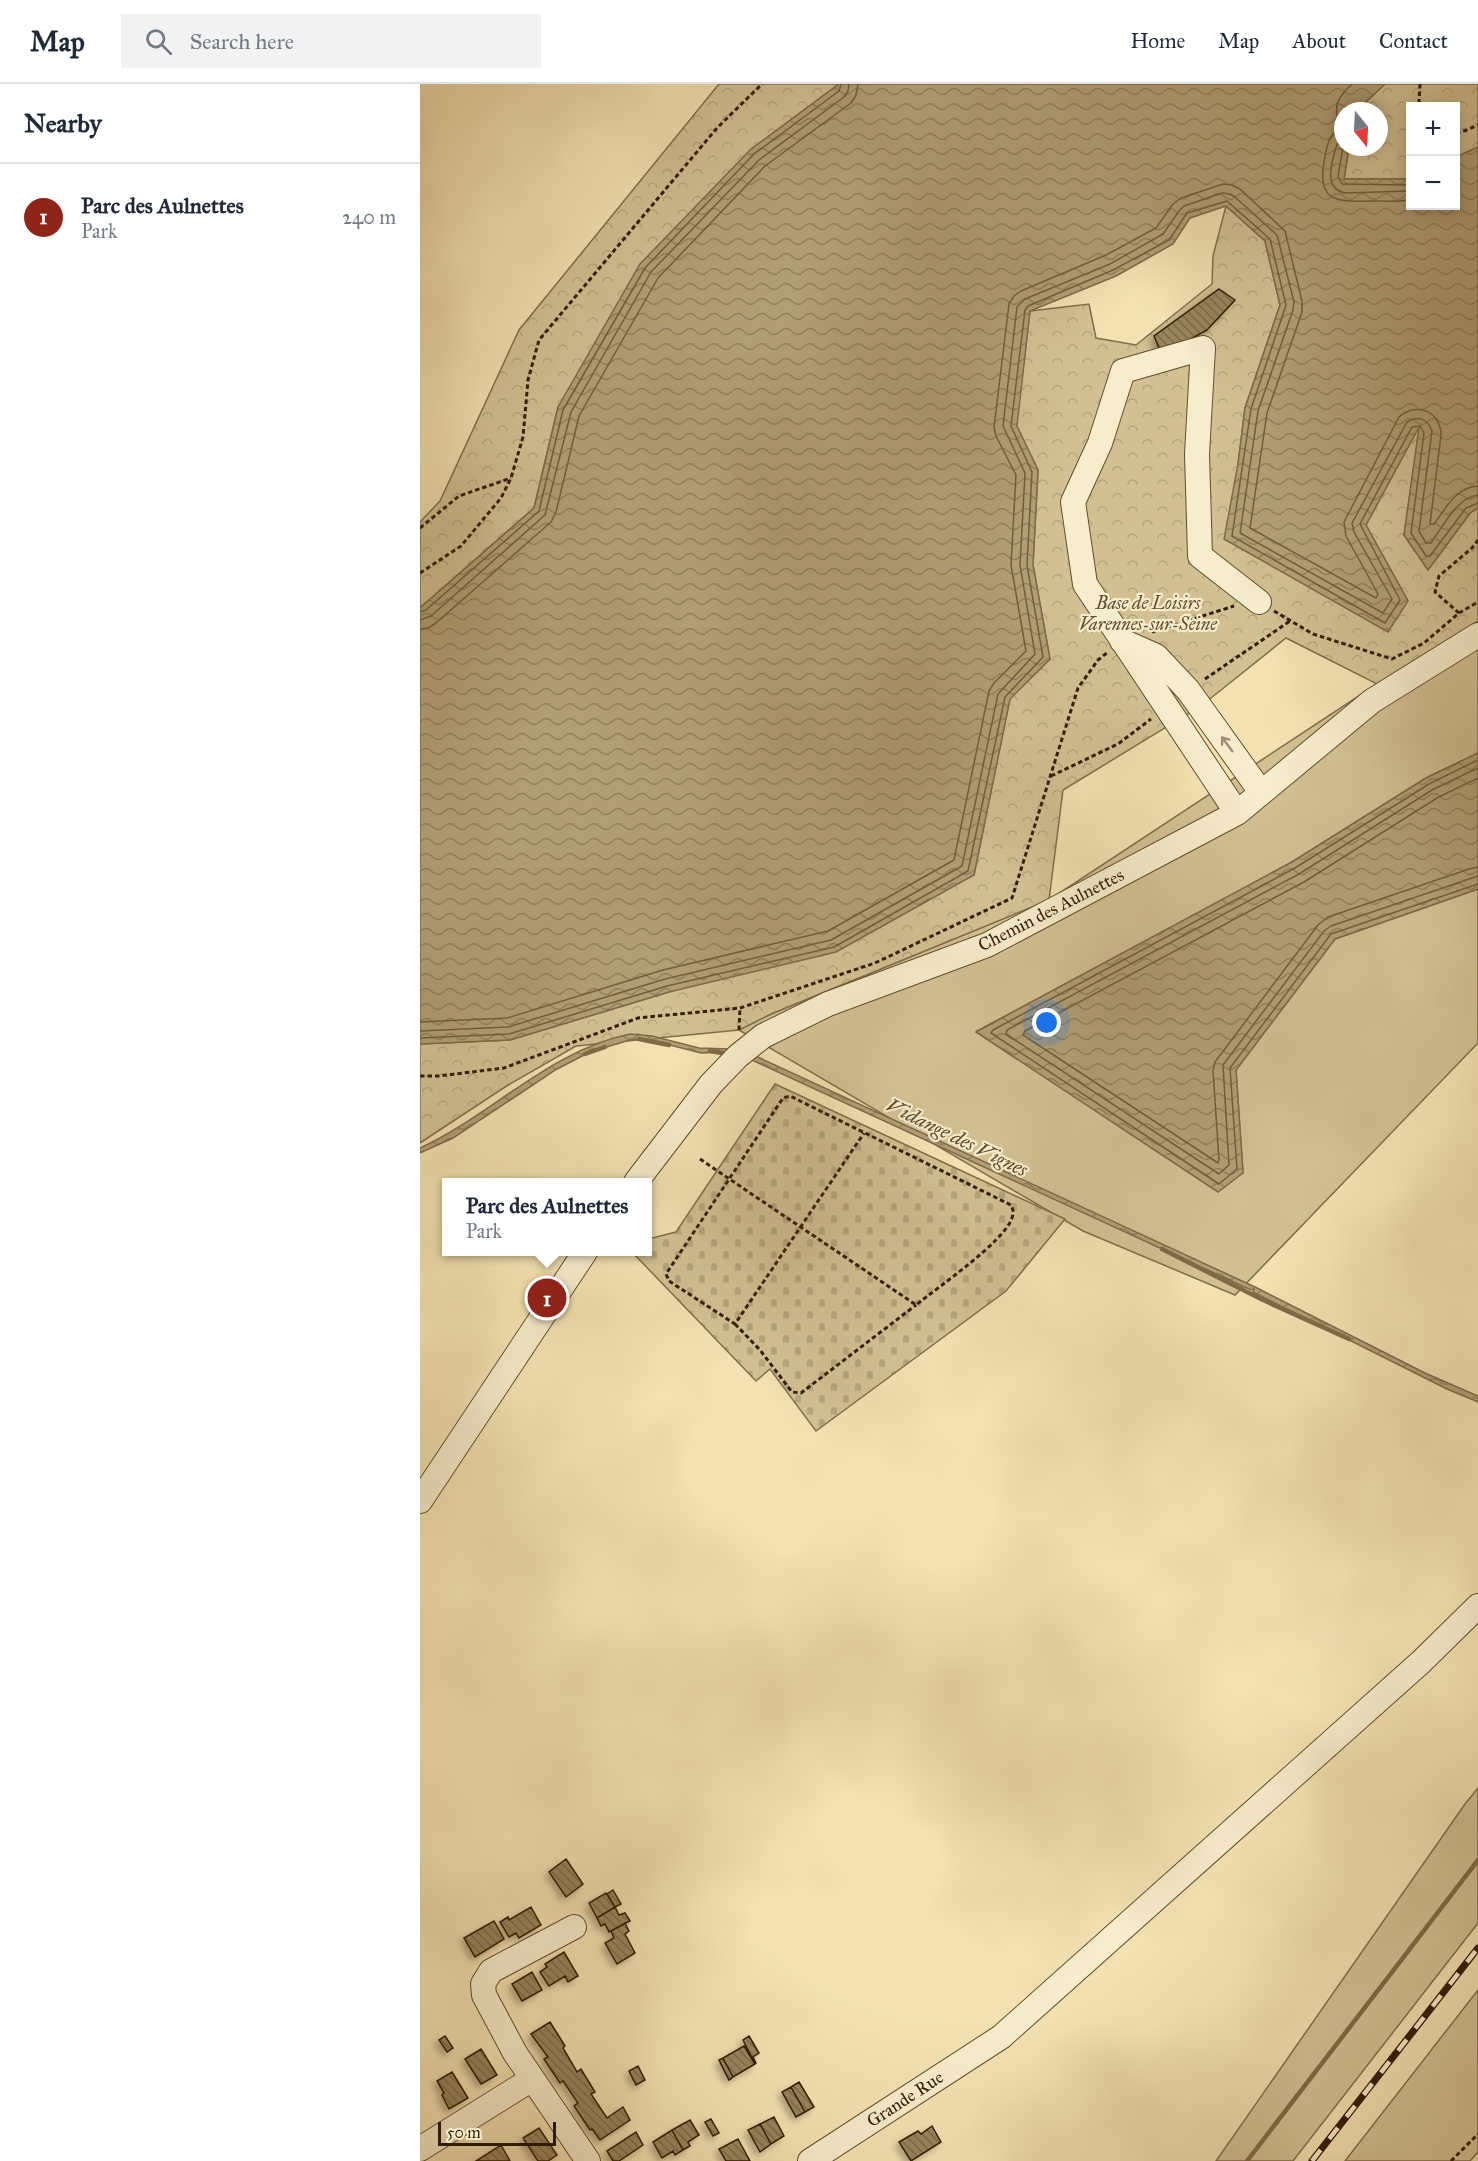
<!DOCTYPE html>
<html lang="en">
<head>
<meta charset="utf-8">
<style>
	:root { --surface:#fff; --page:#f2f2f3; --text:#1f2937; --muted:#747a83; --line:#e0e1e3; --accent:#8f2418 }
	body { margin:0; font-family:"IM FELL Great Primer",serif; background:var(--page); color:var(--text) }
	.controls { position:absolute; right:18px; top:18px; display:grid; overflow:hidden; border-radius:0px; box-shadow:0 3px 15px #0003 }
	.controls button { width:54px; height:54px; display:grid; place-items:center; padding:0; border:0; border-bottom:2px solid var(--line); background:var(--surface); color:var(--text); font:30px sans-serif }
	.compass { position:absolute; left:914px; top:18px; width:54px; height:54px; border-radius:50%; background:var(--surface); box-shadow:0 3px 15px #0003; rotate:162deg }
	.scale { position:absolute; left:18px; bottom:15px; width:118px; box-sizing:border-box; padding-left:6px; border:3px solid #331d00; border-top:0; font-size:16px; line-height:21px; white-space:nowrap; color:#331d00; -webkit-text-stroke:4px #f7eccc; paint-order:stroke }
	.you { position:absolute; left:627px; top:939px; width:21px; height:21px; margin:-15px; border:4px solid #fff; border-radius:50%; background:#1a73e8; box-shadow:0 0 0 9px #1a73e833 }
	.badge { display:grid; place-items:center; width:39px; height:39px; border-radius:50%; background:var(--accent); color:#fff; font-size:20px; font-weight:700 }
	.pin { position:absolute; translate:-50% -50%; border:3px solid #fff; box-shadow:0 2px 6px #0006 }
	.popup { position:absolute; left:22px; top:1094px; width:210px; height:78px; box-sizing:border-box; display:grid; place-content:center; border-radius:0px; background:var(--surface); filter:drop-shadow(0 2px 4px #0005); font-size:20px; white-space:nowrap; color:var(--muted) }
	.popup b { font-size:22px; color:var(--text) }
	.popup::after { content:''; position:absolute; left:50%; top:100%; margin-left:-12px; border:12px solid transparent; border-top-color:var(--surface) }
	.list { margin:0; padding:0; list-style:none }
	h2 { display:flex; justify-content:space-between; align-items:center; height:78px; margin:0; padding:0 24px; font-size:26px }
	h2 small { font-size:20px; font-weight:400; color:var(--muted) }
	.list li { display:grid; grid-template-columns:39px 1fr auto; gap:18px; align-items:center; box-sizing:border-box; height:108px; padding:0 24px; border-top:2px solid var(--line) }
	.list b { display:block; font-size:22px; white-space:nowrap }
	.list p { margin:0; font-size:20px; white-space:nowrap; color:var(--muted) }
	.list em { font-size:20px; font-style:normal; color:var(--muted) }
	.icon { flex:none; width:33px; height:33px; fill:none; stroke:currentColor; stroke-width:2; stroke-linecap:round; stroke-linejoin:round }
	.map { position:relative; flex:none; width:1058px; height:2077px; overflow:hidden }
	header { display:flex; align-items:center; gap:36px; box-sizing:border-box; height:84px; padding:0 30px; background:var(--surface); border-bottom:2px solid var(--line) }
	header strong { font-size:28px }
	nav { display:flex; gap:33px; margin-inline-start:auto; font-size:21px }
	.search { width:420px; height:54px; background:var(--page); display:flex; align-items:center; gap:15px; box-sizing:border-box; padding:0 21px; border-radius:0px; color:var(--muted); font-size:22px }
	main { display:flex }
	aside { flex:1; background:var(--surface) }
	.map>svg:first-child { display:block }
	.grass { fill:#d2c093; stroke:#826e4a; stroke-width:1.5 }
	.forest { fill:url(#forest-crowns); stroke:#826e4a; stroke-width:1.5 }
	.cemetery { fill:url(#cemetery-stones); stroke:#826e4a; stroke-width:1.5 }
	.water { fill:url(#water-waves); stroke:#7f6a46; stroke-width:1.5 }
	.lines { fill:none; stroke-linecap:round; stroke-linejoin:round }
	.shore { stroke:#725e3a; stroke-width:1.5 }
	.stream { stroke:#7f6a46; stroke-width:4.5 }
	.building { fill:url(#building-back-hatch); stroke:#331d00; stroke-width:1.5; filter:url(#shadow) }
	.minor-casing { stroke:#634e2c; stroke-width:26 }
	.path { stroke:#331d00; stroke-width:3; stroke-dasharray:4.5 3; stroke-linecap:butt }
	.minor { stroke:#f7eccc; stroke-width:24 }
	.rail-casing { stroke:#331d00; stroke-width:7 }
	.rail { stroke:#f7eccc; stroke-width:4.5; stroke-dasharray:14; stroke-linecap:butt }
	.oneway { stroke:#9f8f70 }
	.labels { text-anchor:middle; stroke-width:4.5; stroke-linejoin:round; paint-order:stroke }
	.park-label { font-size:18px; font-style:italic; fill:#634e2c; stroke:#f7eccc }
	.street-label { font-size:18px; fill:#331d00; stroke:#f7eccc }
	.water-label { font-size:20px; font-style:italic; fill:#5f4a29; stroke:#f7eccc }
</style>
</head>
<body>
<header>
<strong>Map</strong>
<div class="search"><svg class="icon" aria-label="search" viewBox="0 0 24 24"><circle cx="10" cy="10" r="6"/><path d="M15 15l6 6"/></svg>Search here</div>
<nav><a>Home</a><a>Map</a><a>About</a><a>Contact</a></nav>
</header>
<main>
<aside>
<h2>Nearby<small></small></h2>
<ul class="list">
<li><span class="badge">1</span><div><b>Parc des Aulnettes</b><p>Park</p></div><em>240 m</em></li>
</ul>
</aside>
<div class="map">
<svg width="1058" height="2077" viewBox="0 0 1058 2077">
	<defs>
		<pattern id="forest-crowns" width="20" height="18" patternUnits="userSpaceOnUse" patternTransform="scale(1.5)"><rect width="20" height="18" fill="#d2c093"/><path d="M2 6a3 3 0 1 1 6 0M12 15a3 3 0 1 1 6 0" fill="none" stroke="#b5a57d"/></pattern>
		<pattern id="cemetery-stones" width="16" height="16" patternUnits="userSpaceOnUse" patternTransform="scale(1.5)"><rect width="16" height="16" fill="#d2c093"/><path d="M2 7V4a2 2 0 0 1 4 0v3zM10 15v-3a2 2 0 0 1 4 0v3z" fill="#b5a57d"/></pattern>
		<pattern id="water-waves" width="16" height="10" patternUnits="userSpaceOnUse" patternTransform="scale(1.5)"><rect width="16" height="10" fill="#b29e75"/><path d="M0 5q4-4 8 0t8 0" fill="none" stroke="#91805e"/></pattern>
		<pattern id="building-back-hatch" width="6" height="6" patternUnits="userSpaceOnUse" patternTransform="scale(1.5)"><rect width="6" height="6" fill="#97835c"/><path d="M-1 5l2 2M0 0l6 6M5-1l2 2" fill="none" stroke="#7c6b4a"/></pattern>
		<filter id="shadow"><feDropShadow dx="-4" dy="4" stdDeviation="3" flood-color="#0004"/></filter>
	</defs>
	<rect width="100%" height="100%" fill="#f3e1b1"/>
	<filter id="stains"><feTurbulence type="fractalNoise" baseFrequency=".00333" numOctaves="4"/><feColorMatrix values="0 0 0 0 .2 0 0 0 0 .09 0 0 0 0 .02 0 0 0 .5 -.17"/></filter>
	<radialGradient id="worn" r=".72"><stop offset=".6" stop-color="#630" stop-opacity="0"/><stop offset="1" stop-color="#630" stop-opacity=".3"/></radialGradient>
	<path class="grass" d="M1058 537V669L1006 694 872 778 557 947 823 1089 816 986 915 855 1058 805V959L815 1211 663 1147 319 946 351 930 629 816 957 600Z
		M1058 1704V1839L873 2077H796L1045 1720Z
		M1058 1906V2068L1050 2077H925Z"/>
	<path class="forest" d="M299 0H419L330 66 138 323 114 424 0 524V438L20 417 99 246Z
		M965 0H1058V63L1036 73V22H990V92L985 95H924L929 63H959V27H936Z
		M806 122 845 157 860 221 825 324 818 380 988 517 946 441 1000 341 984 451 1008 486 1051 428 1058 424V537L957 600 866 554 781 622 643 706 629 816 351 930 319 946 156 962 88 1001 0 1059V960L90 956 249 908 554 791 590 614 630 575 613 481 618 386 596 342 610 227 669 220 676 254 716 261 792 200 793 172Z"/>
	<path class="cemetery" d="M355 1000 645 1135 586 1207 396 1347 350 1285 336 1297 212 1168H228V1155L256 1148Z"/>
	<path class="water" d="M419 0H965L936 27H923V63H929L924 95H985L990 92V122H1036V73L1058 63V424L1050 429 1008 486 984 451 999 343 946 441 988 517 968 548 804 455 818 380 825 324 860 221 845 157 806 122 770 134 753 160 696 192 610 227 597 342 618 386 613 481 630 575 590 615 554 791 416 868 249 908 90 956 0 960V524L114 424 138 323 220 180 330 66Z
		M1058 669V805L915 855 816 986 823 1089 798 1108 556 948 872 778 1006 694Z
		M210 950 232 952 279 964 308 965 305 968 281 969 242 959 213 955 170 968 137 985 33 1054 0 1069V1064C72 1031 130 966 210 950Z
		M329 969 835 1203 1005 1289 1058 1312V1318L1027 1305 833 1208 834 1205 831 1206 323 972Z"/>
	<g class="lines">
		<path class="shore" d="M932 0C918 13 912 23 920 41 908 55 907 60 904 78 897 117 916 118 948 117 962 117 977 118 990 116
			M923 51C915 58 907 92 913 101 916 106 920 108 925 109L990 107
			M923 63 918 93 922 100 985 101 990 99
			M0 528 6 526 119 427 143 326 225 184 334 70 419 7 421 0
			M0 536 11 532 125 431 151 328 231 188 339 76 424 13 428 7 429 0
			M0 545 8 544 16 539 131 438 136 428 159 332 238 194 345 82 431 19 436 11 438 0
			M1058 676 1009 700 875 784 573 946 571 949 799 1100 817 1085 810 984 911 850 1058 800
			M1058 684 1012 706 879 790 587 946 586 950 799 1090 809 1081 803 981 904 847 911 842 1058 792
			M1058 694 1017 714 884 798 605 947 603 951 798 1079 799 1076 793 987 795 978 898 841 908 833 1049 785 1058 783
			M0 938 87 934 243 886 408 847 534 776 569 607 574 599 606 567 591 481 596 391 576 352 574 343 589 220 594 212 601 207 686 171 736 144 753 120 761 114 803 100 812 101 820 105 865 147 882 217V228L847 329 830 444 956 514 958 510 926 452 924 438 979 333C997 317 1021 328 1021 351L1010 440H1014C1026 424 1036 403 1058 402
			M0 947 88 943 245 895 411 856 542 782 578 610 615 570 600 481 605 389 583 342 597 223 605 215 690 180 743 150 759 127 764 122 802 109 810 110 815 113 857 151 874 218 873 226 838 327 820 449 963 529 972 515 934 448 932 439 987 338C998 331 1008 335 1012 347L999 447 1006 459H1011C1022 444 1037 413 1058 411
			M0 954 89 950 247 902 414 863 548 787 585 613 623 573 607 481 612 388 591 342 605 226 608 222 693 186 749 156 767 129 807 117 850 155 866 221 831 325 812 452 965 539 980 516 940 440 992 343 1000 342 1004 349 991 449 1006 472H1010L1046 424 1058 419"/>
		<path class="stream" d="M219 955 249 961
			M290 967 308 970
			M165 970 185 963
			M742 1165 843 1216 929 1255
			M827 2077 1058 1776"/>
	</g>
	<path class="building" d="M799 205 815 216 787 246 742 271 734 252Z
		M146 1775 163 1800 146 1813 129 1788Z
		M193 1806 201 1820 195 1823 187 1810Z
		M186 1809 195 1823 177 1834 169 1819Z
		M111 1823 121 1841 99 1854 96 1849 89 1853 80 1838 88 1833 89 1836Z
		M195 1823 199 1831 205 1829 210 1837 189 1848 185 1840 181 1842 177 1834Z
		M74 1837 84 1855 55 1873 44 1854Z
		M205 1839 209 1847 205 1850 215 1869 197 1880 185 1859 194 1854 191 1847Z
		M144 1868 158 1892 148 1898 145 1892 129 1902 120 1888 127 1883 125 1880Z
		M112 1888 122 1906 102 1917 92 1900Z
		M130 1938 145 1962 143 1964 157 1988 161 1985 175 2008 171 2010 187 2034 203 2023 210 2036 180 2056 172 2045 170 2046 154 2022 158 2019 143 1997 140 1999 124 1975 128 1973 111 1950Z
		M25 1952 33 1964 27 1968 19 1956Z
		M329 1952 339 1969 333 1973 336 1979 335 1980 323 1956Z
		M324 1962 335 1980 313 1993 303 1974Z
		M61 1965 77 1991 61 2000 45 1975Z
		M303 1974 313 1993 309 1996 299 1976Z
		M218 1982 225 1996 216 2001 209 1987Z
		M32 1988 48 2014 29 2025 22 2011 24 2009 17 1997Z
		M379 1998 394 2023 385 2028 371 2003Z
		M371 2003 385 2028 376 2033 362 2008Z
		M354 2033 364 2052 351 2060 340 2040Z
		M291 2035 299 2049 293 2052 285 2038Z
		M270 2036 279 2051 268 2058 270 2062 263 2066 252 2046Z
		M340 2040 351 2060 340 2068 328 2046Z
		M512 2042 521 2058 491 2077 479 2058 498 2047 501 2050Z
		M119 2044 137 2071 128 2077H118L103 2054Z
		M252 2046 263 2066 255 2071 253 2067 242 2074 233 2058Z
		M216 2048 223 2061 199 2077H193L187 2067Z
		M318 2055 330 2077H306L299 2065Z
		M81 2061 90 2077H56Z"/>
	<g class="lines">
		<g class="minor-casing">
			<path id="minor" d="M702 557 736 572 768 606 841 708
				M817 729 665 500 653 418 680 359 703 287 783 264 777 370 780 472 839 518
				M216 1098 291 1000 318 972 343 952 408 920 567 861 817 729 952 617 1058 551
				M0 1417 165 1168
				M154 1843 71 1887 63 1900 64 1911 95 1969 168 2077
				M0 2065 112 1995
				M390 2077 581 1953 1001 1578 1058 1522"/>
		</g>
		<path class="path" d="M1000 0 999 17 1001 22
			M1036 49 1044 47 1058 41
			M0 444 39 412 91 394
			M0 489 41 462 81 414 91 394 103 353 108 296 119 256 297 44 342 0
			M854 527 893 550 972 575 1004 559 1039 529 1058 518
			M1039 529 1015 508 1019 492 1052 464 1058 456
			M732 548 814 522
			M785 595 870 537
			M631 692 698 660 731 635
			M319 946 320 924
			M0 992H19L84 984 218 934 320 924 455 879 592 814 658 604 678 576 688 568
			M280 1075C352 1124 424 1172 496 1221 518 1203 584 1158 592 1134 594 1128 593 1125 591 1121L370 1012 363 1014 246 1190 249 1197 315 1240 444 1049
			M315 1240 340 1266 372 1308 381 1309 496 1221
			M1031 2077 1058 2050"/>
		<use href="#minor" class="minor"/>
		<g class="rail-casing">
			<path id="rail" d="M892 2077 1058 1864"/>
		</g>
		<use href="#rail" class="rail"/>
	</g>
	<defs><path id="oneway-shaft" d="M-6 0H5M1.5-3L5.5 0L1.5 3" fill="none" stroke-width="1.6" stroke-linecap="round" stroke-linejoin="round" transform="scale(1.5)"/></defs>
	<use class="oneway" href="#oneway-shaft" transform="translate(807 660) rotate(-126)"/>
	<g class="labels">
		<g class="park-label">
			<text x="728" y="525">Base de Loisirs<tspan x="728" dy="21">Varennes-sur-Seine</tspan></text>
		</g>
		<g class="street-label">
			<text transform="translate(631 826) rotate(-27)" y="6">Chemin des Aulnettes</text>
			<text transform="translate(485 2015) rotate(-33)" y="6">Grande Rue</text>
		</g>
		<g class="water-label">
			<text transform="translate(537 1053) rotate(26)" y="7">Vidange des Vignes</text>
		</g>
	</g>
	<rect width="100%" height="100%" filter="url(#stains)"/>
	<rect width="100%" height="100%" fill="url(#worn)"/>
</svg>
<div class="controls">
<button>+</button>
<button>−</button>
</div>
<svg class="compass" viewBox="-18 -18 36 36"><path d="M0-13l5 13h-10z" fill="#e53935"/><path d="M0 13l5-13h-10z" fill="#747a83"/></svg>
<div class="scale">50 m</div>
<div class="you"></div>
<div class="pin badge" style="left:127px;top:1214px">1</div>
<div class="popup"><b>Parc des Aulnettes</b>Park</div>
</div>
</main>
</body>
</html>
